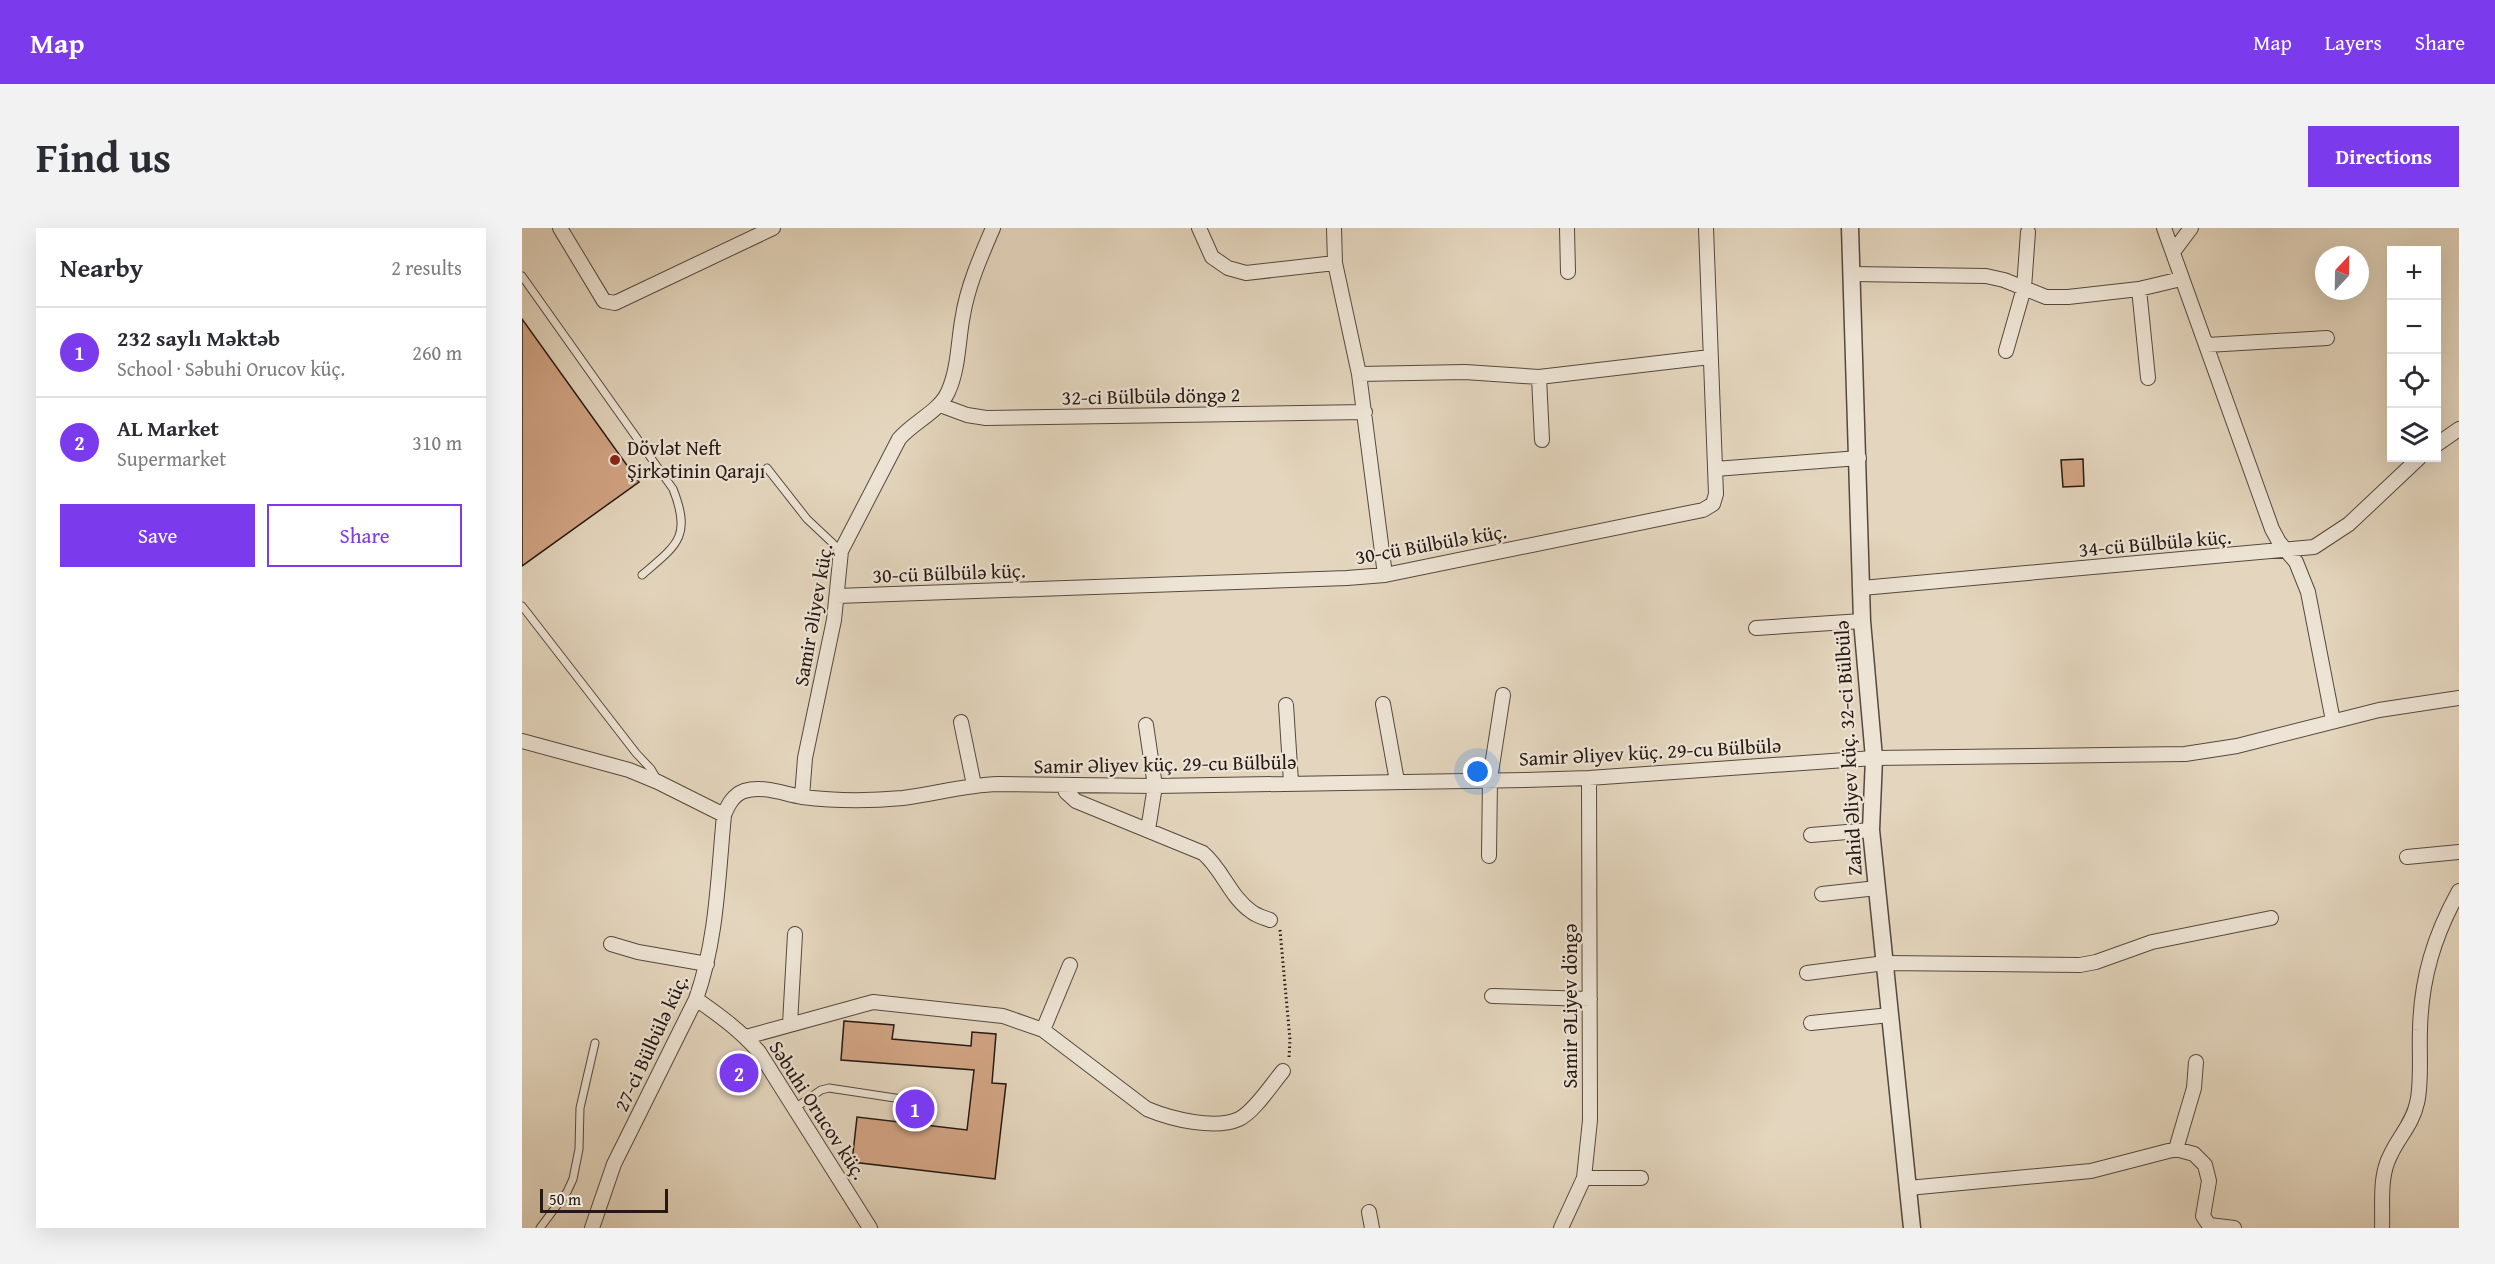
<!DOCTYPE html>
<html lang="en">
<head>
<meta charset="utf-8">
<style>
	:root { --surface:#fff; --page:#f2f2f3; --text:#2b2b33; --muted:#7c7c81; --line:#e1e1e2; --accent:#7c3aed }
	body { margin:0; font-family:"Gentium Book Plus",serif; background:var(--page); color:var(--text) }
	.controls { position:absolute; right:18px; top:18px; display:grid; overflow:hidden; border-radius:0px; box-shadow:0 6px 24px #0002 }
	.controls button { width:54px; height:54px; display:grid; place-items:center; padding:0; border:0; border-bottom:2px solid var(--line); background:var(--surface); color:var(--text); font:30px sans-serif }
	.compass { position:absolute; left:1793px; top:18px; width:54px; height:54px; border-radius:50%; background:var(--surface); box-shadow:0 6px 24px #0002; rotate:22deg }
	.scale { position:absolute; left:18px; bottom:15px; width:128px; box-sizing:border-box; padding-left:6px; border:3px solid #261814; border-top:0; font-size:16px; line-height:21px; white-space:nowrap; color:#261814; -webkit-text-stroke:4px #ede4d5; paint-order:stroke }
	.you { position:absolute; left:956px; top:544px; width:21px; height:21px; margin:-15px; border:4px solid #fff; border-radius:50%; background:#1a73e8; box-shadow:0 0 0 9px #1a73e833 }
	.badge { display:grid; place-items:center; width:39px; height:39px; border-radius:50%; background:var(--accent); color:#fff; font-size:20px; font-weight:700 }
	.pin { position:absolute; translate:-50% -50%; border:3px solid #fff; box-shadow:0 2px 6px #0006 }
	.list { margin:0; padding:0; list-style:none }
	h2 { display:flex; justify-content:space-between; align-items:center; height:78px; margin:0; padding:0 24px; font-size:26px }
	h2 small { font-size:20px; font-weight:400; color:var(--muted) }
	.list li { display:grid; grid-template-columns:39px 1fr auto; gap:18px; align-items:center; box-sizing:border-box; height:90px; padding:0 24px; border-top:2px solid var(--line) }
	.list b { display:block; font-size:22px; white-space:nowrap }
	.list p { margin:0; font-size:20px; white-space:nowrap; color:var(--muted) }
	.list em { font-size:20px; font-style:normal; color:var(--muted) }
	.actions { display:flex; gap:12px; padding:18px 24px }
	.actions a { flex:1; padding:14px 0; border:2px solid var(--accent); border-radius:0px; text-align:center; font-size:21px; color:var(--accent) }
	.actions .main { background:var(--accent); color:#fff }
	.icon { flex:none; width:33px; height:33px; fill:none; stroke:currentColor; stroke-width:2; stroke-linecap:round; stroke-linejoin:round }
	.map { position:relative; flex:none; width:1937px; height:1000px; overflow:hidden; border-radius:0px }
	header { display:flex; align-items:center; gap:36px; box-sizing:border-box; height:84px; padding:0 30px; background:var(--accent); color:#fff }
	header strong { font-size:28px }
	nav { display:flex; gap:33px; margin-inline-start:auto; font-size:21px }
	.intro { display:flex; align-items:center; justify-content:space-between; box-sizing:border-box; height:144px; padding:0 36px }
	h1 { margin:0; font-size:42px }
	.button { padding:15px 27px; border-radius:0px; background:var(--accent); color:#fff; font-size:21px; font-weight:700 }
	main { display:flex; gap:36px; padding:0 36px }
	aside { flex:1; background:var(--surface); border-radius:0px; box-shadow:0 6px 24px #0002 }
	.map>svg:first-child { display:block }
	.building { fill:#d2a484; stroke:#261814; stroke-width:1.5 }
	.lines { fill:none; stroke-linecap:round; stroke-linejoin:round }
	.service-casing { stroke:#56483e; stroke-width:9 }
	.minor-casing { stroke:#56483e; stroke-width:16 }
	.tertiary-casing { stroke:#56483e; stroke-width:19 }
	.path { stroke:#261814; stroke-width:3; stroke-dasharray:1.5 3; stroke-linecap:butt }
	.service { stroke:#ede4d5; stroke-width:7 }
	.minor { stroke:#ede4d5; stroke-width:14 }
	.tertiary { stroke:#ede4d5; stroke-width:16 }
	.poi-dot { fill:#8f2418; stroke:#ede4d5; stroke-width:2 }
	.labels { text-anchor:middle; stroke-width:4.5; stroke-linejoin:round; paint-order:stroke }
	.street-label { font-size:20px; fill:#261814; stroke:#ede4d5 }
	.poi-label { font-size:20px; fill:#261814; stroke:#ede4d5; text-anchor:start }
</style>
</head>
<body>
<header>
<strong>Map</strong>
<nav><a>Map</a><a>Layers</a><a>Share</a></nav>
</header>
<div class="intro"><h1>Find us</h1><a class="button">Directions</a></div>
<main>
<aside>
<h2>Nearby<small>2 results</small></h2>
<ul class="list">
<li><span class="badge">1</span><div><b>232 saylı Məktəb</b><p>School · Səbuhi Orucov küç.</p></div><em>260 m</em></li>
<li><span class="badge">2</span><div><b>AL Market</b><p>Supermarket</p></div><em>310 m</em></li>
</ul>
<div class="actions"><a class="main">Save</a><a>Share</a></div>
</aside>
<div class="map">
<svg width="1937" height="1000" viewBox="0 0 1937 1000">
	<rect width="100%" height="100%" fill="#e4d6be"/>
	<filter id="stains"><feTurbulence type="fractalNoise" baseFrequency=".00333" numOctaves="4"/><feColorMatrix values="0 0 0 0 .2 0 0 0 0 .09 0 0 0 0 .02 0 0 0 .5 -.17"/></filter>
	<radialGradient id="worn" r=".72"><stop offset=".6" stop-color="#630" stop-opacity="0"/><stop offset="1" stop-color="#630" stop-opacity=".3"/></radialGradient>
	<path class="building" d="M0 91 117 254 0 338Z
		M1561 231 1562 258 1541 259 1539 232Z
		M322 793 372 797 370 811 449 818 450 804 474 806 470 855 484 856 473 951 330 934 335 889 445 902 452 842 319 832Z"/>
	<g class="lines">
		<g class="service-casing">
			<path id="service" d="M0 48 151 261C170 309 155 317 120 347
				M245 240 285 291 319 323
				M0 378 114 525 129 541 135 551
				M273 880 299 862 307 860 406 875
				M18 1000 45 964 51 951 57 921 58 880 73 815"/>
		</g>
		<g class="minor-casing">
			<path id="minor" d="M38 0 82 73 93 75 251 0
				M677 0 690 29 706 40 724 45 813 35 837 146 863 347
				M812 0 813 35
				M1045 0 1046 44
				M1642 0 1750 301 1757 314 1774 334 1786 364 1811 493
				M1651 24 1669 0
				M1330 46 1464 48 1482 52 1524 69H1546L1617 61 1659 51
				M1617 61 1626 150
				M1685 117 1805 110
				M1484 123 1502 60 1506 4
				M837 146 943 144 1017 149 1188 129
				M1017 149 1020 212
				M418 177 445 187 464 190 843 184
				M1914 217 1937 201
				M1193 241 1337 230
				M1340 360 1792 319 1827 296 1897 230
				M315 368 825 350 863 347 1181 282 1191 276 1194 266 1184 0
				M1234 400 1340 393
				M861 476 875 553
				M764 477 769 554
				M439 494 452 557
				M624 497 633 558 626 602
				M0 513 107 542 136 554 202 587
				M547 558 544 564 554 573 681 625C701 642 708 669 730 684 735 688 743 690 748 692
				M280 569 283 530 312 392 319 323 377 211C391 194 417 184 426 164 437 140 436 112 441 87 446 57 459 28 471 0
				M1289 607 1349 602
				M967 628 968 551 981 467
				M1885 629 1937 624
				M1300 666 1355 660
				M89 716 116 724 185 736
				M1285 745 1363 735 1558 737 1574 734 1630 714 1749 690
				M970 768 1068 771
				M174 771C197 787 219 803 237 824L348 1000
				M1289 795 1368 787
				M268 796 273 706
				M521 802 548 737
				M224 809 351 774 481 788 521 802 625 881C649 891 693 902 717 891 732 884 750 856 761 843
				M1654 921 1672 860 1674 834
				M1062 950H1119
				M1386 960 1569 943 1654 921 1672 926 1683 937 1687 953 1681 988 1687 997 1712 1000
				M847 984 850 1000
				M70 1000 92 936 174 771C195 712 196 649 202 587 206 577 211 567 222 563 241 557 262 566 280 569 313 573 348 573 381 570 413 566 443 557 476 556L633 558 1003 552 1067 550 1352 530 1663 526 1715 518 1857 482 1937 470
				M1039 1000 1062 950 1068 892 1067 550
				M1860 1000C1861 977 1857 949 1868 928 1876 910 1891 895 1895 875 1900 855 1897 824 1898 802 1899 751 1912 708 1937 663"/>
		</g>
		<g class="tertiary-casing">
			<path id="tertiary" d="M1328 0 1340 393 1352 530 1349 602 1390 1000"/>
		</g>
		<path class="path" d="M758 702 768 812 767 830"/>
		<use href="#service" class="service"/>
		<use href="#minor" class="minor"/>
		<use href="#tertiary" class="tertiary"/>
	</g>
	<circle class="poi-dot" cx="93" cy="232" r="6"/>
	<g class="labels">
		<g class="street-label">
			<text transform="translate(629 168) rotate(-1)" y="7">32-ci Bülbülə döngə 2</text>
			<text transform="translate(1633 315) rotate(-5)" y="7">34-cü Bülbülə küç.</text>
			<text transform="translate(909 316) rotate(-10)" y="7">30-cü Bülbülə küç.</text>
			<text transform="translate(427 345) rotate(-2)" y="7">30-cü Bülbülə küç.</text>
			<text transform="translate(291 387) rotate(-80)" y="7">Samir Əliyev küç.</text>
			<text transform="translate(1326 520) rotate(-93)" y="7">Zahid Əliyev küç. 32-ci Bülbülə</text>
			<text transform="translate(1128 524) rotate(-3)" y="7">Samir Əliyev küç. 29-cu Bülbülə</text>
			<text transform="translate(643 536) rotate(-1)" y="7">Samir Əliyev küç. 29-cu Bülbülə</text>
			<text transform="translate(1048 778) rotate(-90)" y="7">Samir ƏLiyev döngə</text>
			<text transform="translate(129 815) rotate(-65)" y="7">27-ci Bülbülə küç.</text>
			<text transform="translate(296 882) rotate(57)" y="7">Səbuhi Orucov küç.</text>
		</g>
		<g class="poi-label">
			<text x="105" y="227">Dövlət Neft<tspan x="105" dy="23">Şirkətinin Qarajı</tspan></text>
		</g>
	</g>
	<rect width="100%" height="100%" filter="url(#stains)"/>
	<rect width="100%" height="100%" fill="url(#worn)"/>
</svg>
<div class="controls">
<button>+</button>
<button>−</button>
<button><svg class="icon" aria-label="locate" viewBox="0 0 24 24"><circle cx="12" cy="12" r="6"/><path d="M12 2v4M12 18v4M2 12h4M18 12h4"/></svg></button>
<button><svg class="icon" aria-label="layers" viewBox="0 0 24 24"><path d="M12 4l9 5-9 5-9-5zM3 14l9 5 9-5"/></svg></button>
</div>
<svg class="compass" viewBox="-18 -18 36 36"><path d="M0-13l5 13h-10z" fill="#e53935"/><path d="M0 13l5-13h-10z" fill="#7c7c81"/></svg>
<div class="scale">50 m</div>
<div class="you"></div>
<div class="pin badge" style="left:393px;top:881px">1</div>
<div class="pin badge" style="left:217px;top:845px">2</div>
</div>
</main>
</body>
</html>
